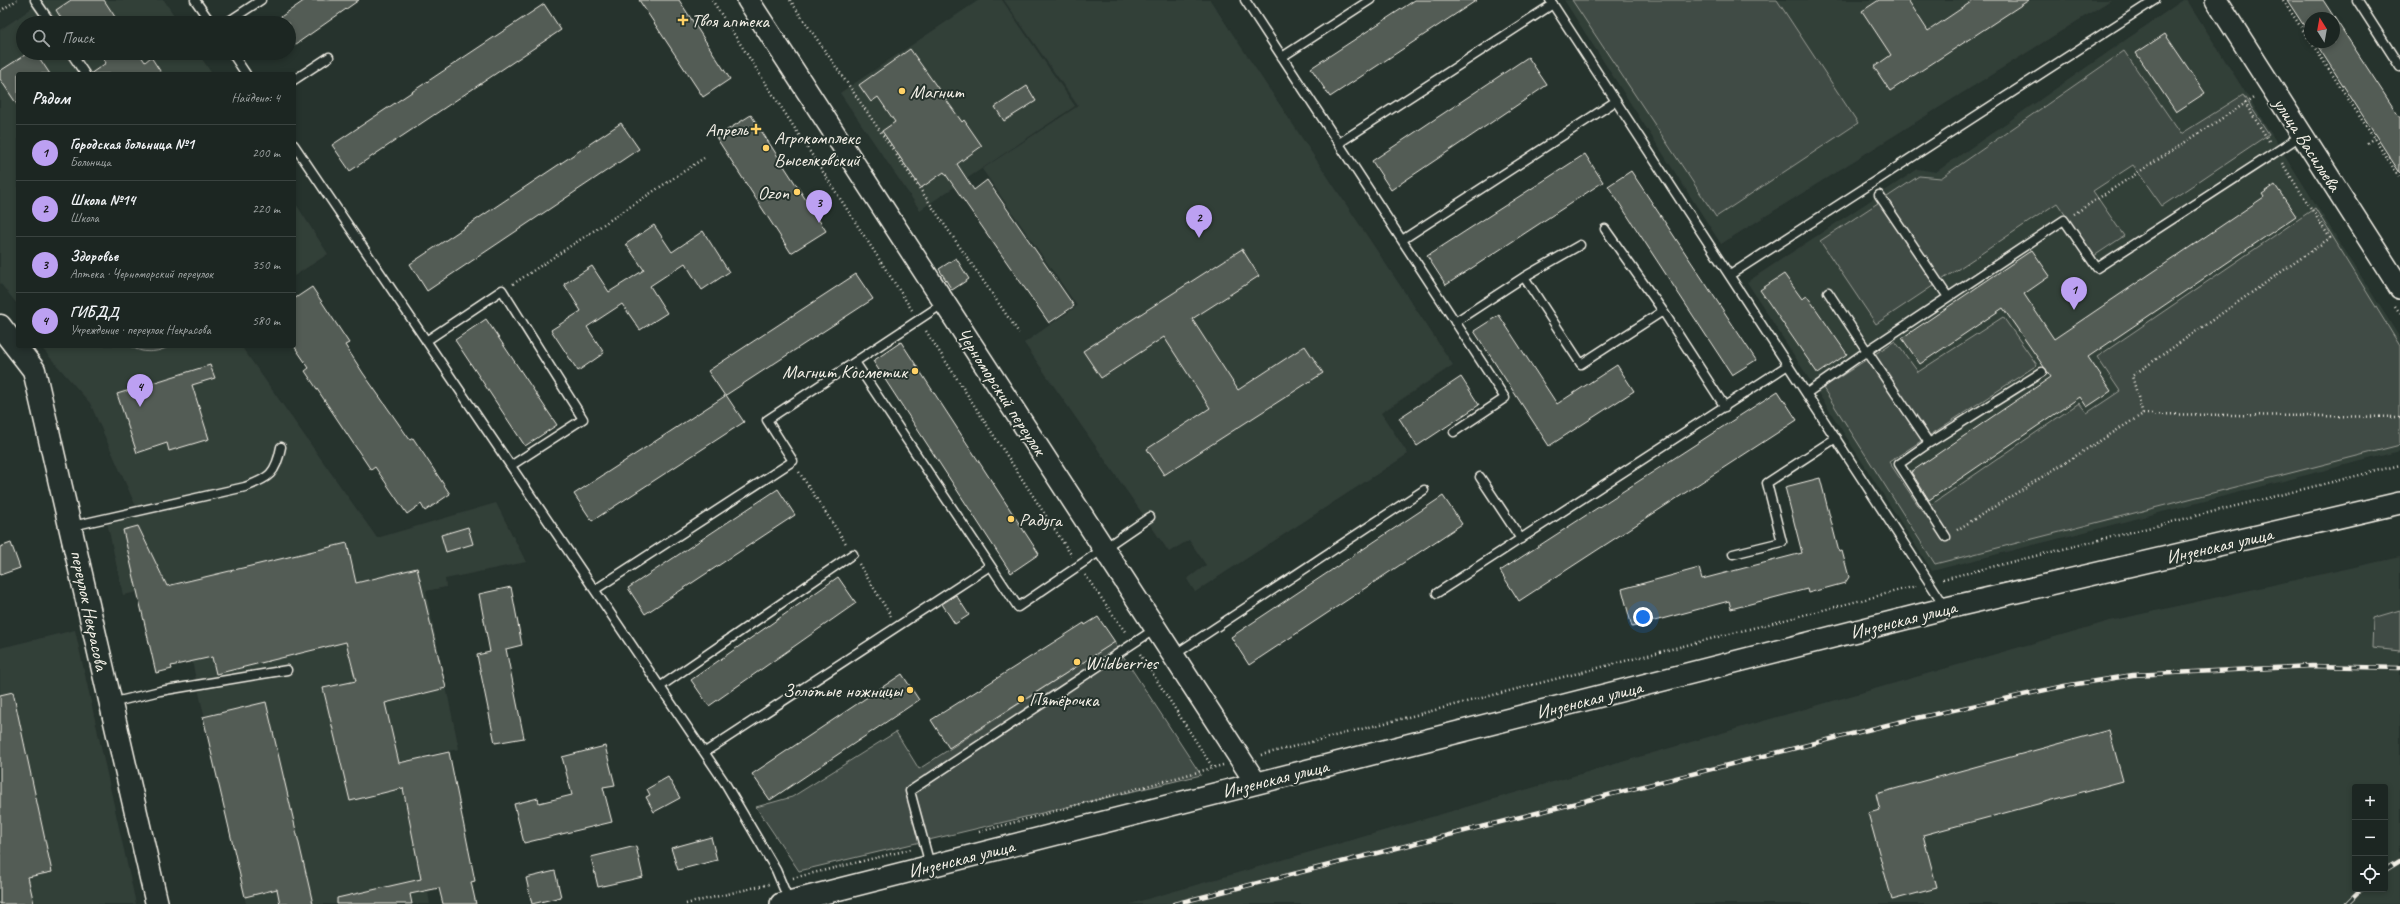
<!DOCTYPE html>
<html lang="ru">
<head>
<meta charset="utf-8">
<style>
	:root { --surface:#1c2622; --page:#29322f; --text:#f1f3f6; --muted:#a0a5a5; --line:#3a4340; --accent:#bca0f2 }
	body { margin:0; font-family:Caveat,sans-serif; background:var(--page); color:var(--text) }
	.controls { position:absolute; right:12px; bottom:12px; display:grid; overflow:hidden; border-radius:4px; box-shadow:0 2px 6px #0003 }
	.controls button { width:36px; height:36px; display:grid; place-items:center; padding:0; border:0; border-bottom:1px solid var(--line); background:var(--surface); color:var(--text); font:20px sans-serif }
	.compass { position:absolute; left:2304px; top:12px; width:36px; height:36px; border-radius:50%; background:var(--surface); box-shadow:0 2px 6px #0003; rotate:349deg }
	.you { position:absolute; left:1643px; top:617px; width:14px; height:14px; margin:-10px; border:3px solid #fff; border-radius:50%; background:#1a73e8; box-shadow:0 0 0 6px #1a73e833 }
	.badge { display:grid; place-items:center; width:26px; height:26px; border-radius:50%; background:var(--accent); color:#111; font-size:13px; font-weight:700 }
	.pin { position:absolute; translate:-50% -33px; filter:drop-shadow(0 1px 2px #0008) }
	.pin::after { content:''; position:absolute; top:21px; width:14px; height:12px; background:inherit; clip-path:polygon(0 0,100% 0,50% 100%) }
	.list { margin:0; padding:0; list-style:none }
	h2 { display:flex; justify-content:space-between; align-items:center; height:52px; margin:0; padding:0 16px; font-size:17px }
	h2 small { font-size:13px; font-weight:400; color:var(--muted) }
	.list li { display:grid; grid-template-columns:26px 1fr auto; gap:12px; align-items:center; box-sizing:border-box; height:56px; padding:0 16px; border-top:1px solid var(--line) }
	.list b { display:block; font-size:15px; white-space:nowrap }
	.list p { margin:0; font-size:13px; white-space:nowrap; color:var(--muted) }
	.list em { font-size:13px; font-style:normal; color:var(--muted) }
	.icon { flex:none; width:22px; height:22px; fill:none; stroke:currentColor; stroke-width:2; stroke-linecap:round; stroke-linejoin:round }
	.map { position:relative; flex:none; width:2400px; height:904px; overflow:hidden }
	.search { position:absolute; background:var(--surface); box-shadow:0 2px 6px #0003; left:16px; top:16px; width:280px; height:44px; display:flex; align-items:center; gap:10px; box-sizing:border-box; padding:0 14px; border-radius:22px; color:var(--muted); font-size:15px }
	.panel { position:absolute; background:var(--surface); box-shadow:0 2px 6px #0003; left:16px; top:72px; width:280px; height:276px; border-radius:4px }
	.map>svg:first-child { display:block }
	.built { fill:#333f39; fill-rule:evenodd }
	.green { fill:#414b45; stroke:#9a9e96 }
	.building { fill:#525c55; stroke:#f4f1e8 }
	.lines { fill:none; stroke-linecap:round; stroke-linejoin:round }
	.service-casing { stroke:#f4f1e8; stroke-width:11 }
	.tertiary-casing { stroke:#f4f1e8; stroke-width:24 }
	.secondary-casing { stroke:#f4f1e8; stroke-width:25 }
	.path { stroke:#f4f1e8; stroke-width:2.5; stroke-dasharray:1 3; stroke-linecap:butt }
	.service { stroke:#26332d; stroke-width:8 }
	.tertiary { stroke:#26332d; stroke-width:21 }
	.secondary { stroke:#26332d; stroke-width:22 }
	.rail-casing { stroke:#f4f1e8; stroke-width:4.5 }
	.rail { stroke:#26332d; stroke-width:3; stroke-dasharray:9; stroke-linecap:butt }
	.poi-dot { fill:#ffd166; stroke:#26332d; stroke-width:1.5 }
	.labels { text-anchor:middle; stroke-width:4; stroke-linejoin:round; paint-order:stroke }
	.poi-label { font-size:19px; fill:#f4f1e8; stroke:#26332d; text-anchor:start }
	.street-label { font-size:19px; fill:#f4f1e8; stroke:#26332d }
</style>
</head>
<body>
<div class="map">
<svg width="2400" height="904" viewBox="0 0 2400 904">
	<rect width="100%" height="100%" fill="#26332d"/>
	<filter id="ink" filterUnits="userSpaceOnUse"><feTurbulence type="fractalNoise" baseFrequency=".025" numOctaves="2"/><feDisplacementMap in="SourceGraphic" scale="8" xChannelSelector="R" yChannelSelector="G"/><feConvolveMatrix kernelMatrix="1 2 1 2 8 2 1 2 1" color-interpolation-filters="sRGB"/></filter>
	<g filter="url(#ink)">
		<path class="built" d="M44 0H164L179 23H23V53H198L212 74H18V305L0 283V30Z
			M979 0H1002L1075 106 920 210 840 93Z
			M1004 0H1210L1453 365 1381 413 1408 454 1195 592 1187 579 1206 565 1189 540 1169 552 1024 343 1077 306 982 169 1078 106Z
			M1564 0H2111L1721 244Z
			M2183 0H2187L2400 338V451L1932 571 1747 282 1918 169 1936 172Z
			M294 201 328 254 294 276Z
			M40 346H241L377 538 496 503 526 562 445 579 446 587 426 591 459 749 426 755 453 885 428 892 430 904H246L192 661 138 592 123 595 107 522 138 511 90 403Z
			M2400 557V904H1130L2110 621ZM2355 787H2385V889H2355Z
			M75 630 136 904H0V648Z"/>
		<path class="green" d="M1572 0H1777L1858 123 1716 217Z
			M2124 51 2181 134 2243 95 2269 134 2162 206 2133 165 2093 191 2124 236 2094 256 2057 203 1876 324 1820 241 1919 176 1941 178Z
			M2315 208 2400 346V445L1935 564 1823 388 1895 341 1918 372 2003 317 2037 365 1889 462 1922 511 2079 403 2087 413 2120 391 2097 357Z
			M131 346H170C158 353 141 354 131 346Z
			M2400 610V651L2372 648 2373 618Z
			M1114 642 1201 775 799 871 756 807 792 797 896 732 919 769Z"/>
		<path class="building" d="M71 0H104L119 23H64L56 10Z
			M305 0H359L289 49V23H272Z
			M639 0H679L730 79 703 97Z
			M1415 0H1477L1330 97 1311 68Z
			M1879 0H1908L1928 31 1974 0H2029L1890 91 1874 67 1891 55 1862 11Z
			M2287 0H2323L2400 118V173L2315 42H2334V18H2310V35Z
			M544 4 561 30 350 171 332 145Z
			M2165 34 2205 93 2176 112 2136 53Z
			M910 49 962 122 964 120 982 146 957 164 974 190 987 180 1074 306 1049 323 944 172 921 188 882 131 895 122 878 97 871 102 859 85Z
			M28 53H36L50 74H18V106L0 79V71Z
			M100 53H139L145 62 151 57 162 74H90L106 63Z
			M1528 57 1547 85 1391 190 1372 161Z
			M1027 86 1036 101 1004 121 995 107Z
			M751 115 826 231 791 253 716 137Z
			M621 123 639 149 427 291 410 264Z
			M1585 154 1603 182 1446 285 1427 256Z
			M1631 171 1756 360 1732 375 1608 186Z
			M2275 185 2296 216 2088 357 2111 391 2087 407 2080 397 1929 500 1911 472 2051 377 2003 308 1920 364 1902 338 2032 250 2050 276 2024 294 2054 339 2264 197 2262 194Z
			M654 225 672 252 703 231 729 272 702 290 685 263 650 286 667 313 640 330 622 304 587 327 604 353 578 371 551 330 581 311 564 284 592 266 609 292 644 270 626 244Z
			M1242 249 1259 276 1192 319 1238 390 1305 346 1323 373 1164 475 1147 449 1210 408 1164 337 1101 378 1083 351Z
			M956 258 969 279 952 290 939 269Z
			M856 274 873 299 726 395 744 422 592 521 574 494 725 396 708 371Z
			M1784 274 1802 299 1807 296 1847 354 1818 374 1760 290Z
			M312 287 349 343 345 345 363 373 410 440 413 438 450 494 425 511 421 504 407 514 375 467 371 470 305 371 309 368 294 346V299Z
			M1499 315 1557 404 1617 365 1634 391 1549 446 1474 331Z
			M486 319 557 425 525 446 455 340Z
			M901 342 1039 554 1011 573 873 361Z
			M210 365 215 378 192 385 209 439 169 451 167 443 137 453 117 394Z
			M1461 377 1479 405 1417 446 1399 418Z
			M1778 391 1797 420 1519 601 1500 571Z
			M1820 478 1839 552 1842 551 1849 577 1845 583 1808 593 1807 589 1731 609 1729 601 1632 627 1622 589 1699 568 1702 579 1802 553 1785 487Z
			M778 489 795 515 645 614 628 588Z
			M1443 496 1462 524 1249 665 1231 637Z
			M138 526 167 586 347 543 356 583 417 568 446 688 385 703 399 763 449 752 475 881 471 882 476 904H443L439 888 410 894 412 904H337V898L421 879 403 788 350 801 323 688 356 681 346 642 216 674 212 657 171 666 172 669 156 673 123 530Z
			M468 527 473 544 446 552 441 535Z
			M11 543 20 568 0 575V547Z
			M838 577 856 603 709 706 691 680Z
			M511 587 522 645 506 649 524 738 495 743 477 655 490 652 479 594Z
			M956 595 969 615 955 624 942 604Z
			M1098 617 1115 642 949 748 931 720 1084 623 1085 625Z
			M902 674 919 700 770 800 752 774Z
			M13 692 52 872 28 877 34 904H0V695Z
			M266 702 308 882 313 904H280L277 889 245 897 203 717Z
			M2109 730 2123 781 1923 835 1937 888 1892 900 1868 813 1880 810 1876 794Z
			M605 746 615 785 603 787 612 822 524 843 514 804 538 798 539 803 572 795 562 757Z
			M668 777 680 798 654 812 646 797 650 795 647 789Z
			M711 837 717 860 678 870 671 848Z
			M636 846 643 877 598 887 591 857Z
			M555 871 561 897 532 904 526 878Z"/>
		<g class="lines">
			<g class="service-casing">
				<path id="service" d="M35 0 51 23
					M195 0 211 23
					M1245 0 1505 398 1454 432
					M1550 0 1946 608
					M2357 0 2400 67
					M226 23 261 0
					M71 53 85 74
					M232 53 246 74
					M1282 57 1370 0
					M294 80 329 57
					M1339 143 1553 4
					M294 145 725 783 776 870 789 901
					M1879 195 1948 297
					M1605 229 1663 311
					M1402 240 1616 101
					M1730 275 2155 0
					M1524 277 1580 245
					M1455 322 1524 277 1581 364 1663 311 1725 407
					M426 341 502 290 583 419 512 465
					M855 362 1018 607 1150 517
					M1807 393 1867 351 1828 292
					M1929 443 2042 372
					M1480 477 1521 539
					M72 526 245 487C269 478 276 474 281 447
					M1946 537 1899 464 1929 443 1867 351 2064 220 2097 268 2302 135
					M1733 554 1782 542 1767 483 1836 438
					M596 589 793 461 767 420 944 303
					M1437 593 1788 365
					M1174 655 1424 490
					M661 686 853 554
					M111 703 160 691 287 670
					M705 752 990 566
					M930 865 910 791 1155 629"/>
			</g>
			<g class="tertiary-casing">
				<path id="tertiary" d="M748 0 1256 783
					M2216 0 2400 288
					M781 904 1947 608 2400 503"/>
			</g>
			<g class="secondary-casing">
				<path id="secondary" d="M0 326 34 370 157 904"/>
			</g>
			<path class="path" d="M712 0 912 310
				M790 0 1019 333
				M2283 0 2310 41
				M0 11 17 0
				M2311 42 2400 178
				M2245 103 2269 141
				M2367 143 2374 138
				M2074 214 2255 97
				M513 284 704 158
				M2395 306 2400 313
				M926 331 1072 556
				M2143 414 2400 417
				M799 472 847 545
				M1957 530 2143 414 2132 376 2330 238 2282 163
				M859 564 891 616
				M1085 575 1126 633
				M1943 579 2400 465
				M1140 654 1213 768
				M1261 755 1916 586
				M979 832 1223 765
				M793 878 912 849
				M686 904 769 884"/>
			<use href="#service" class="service"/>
			<use href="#tertiary" class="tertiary"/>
			<use href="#secondary" class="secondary"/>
			<g class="rail-casing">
				<path id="rail" d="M2385 870 2400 861
					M1174 904 1903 721 2064 686 2133 675 2312 666 2400 668
					M2347 904 2362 889"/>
			</g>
			<use href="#rail" class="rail"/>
		</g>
	</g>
	<g class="poi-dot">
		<path d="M681 14h4v4h4v4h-4v4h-4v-4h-4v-4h4z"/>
		<circle cx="902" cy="91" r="4"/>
		<path d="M754 123h4v4h4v4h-4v4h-4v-4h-4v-4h4z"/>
		<circle cx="766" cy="148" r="4"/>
		<circle cx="797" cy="192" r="4"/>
		<circle cx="915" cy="371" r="4"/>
		<circle cx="1011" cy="519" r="4"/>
		<circle cx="1077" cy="662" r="4"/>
		<circle cx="910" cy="690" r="4"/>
		<circle cx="1021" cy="699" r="4"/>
	</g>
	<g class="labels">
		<g class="poi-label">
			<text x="691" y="27">Твоя аптека</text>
			<text x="910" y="98">Магнит</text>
			<text x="748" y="136" text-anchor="end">Апрель</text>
			<text x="774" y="144">Агрокомплекс<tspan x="774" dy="22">Выселковский</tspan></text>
			<text x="789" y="199" text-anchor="end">Ozon</text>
			<text x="907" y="378" text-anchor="end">Магнит Косметик</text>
			<text x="1019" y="526">Радуга</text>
			<text x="1085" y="669">Wildberries</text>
			<text x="902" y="697" text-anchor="end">Золотые ножницы</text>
			<text x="1029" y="706">Пятёрочка</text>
		</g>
		<g class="street-label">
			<text transform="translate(2308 144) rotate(57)" y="7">улица Васильева</text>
			<text transform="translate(1002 391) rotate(57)" y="7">Черноморский переулок</text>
			<text transform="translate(2219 545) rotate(-13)" y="7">Инзенская улица</text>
			<text transform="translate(90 610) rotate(78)" y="7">переулок Некрасова</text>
			<text transform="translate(1903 619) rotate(-14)" y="7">Инзенская улица</text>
			<text transform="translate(1589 699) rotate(-14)" y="7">Инзенская улица</text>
			<text transform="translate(1275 778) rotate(-14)" y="7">Инзенская улица</text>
			<text transform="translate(961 858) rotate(-14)" y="7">Инзенская улица</text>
		</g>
	</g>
</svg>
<div class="controls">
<button>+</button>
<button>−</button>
<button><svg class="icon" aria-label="locate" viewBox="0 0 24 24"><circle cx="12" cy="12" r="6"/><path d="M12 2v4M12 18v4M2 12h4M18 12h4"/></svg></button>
</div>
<svg class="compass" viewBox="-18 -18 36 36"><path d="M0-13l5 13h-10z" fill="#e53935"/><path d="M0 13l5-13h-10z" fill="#a0a5a5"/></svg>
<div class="you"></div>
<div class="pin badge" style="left:2074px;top:310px">1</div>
<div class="pin badge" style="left:1199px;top:238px">2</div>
<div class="pin badge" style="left:819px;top:223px">3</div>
<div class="pin badge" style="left:140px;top:407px">4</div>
<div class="search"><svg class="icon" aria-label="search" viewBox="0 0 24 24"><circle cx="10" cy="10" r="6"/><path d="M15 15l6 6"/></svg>Поиск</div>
<section class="panel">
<h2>Рядом<small>Найдено: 4</small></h2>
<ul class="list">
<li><span class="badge">1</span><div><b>Городская больница №1</b><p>Больница</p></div><em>200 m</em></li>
<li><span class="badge">2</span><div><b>Школа №14</b><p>Школа</p></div><em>220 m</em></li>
<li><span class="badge">3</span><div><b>Здоровье</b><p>Аптека · Черноморский переулок</p></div><em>350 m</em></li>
<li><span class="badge">4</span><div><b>ГИБДД</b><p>Учреждение · переулок Некрасова</p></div><em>580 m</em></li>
</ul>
</section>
</div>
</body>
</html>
